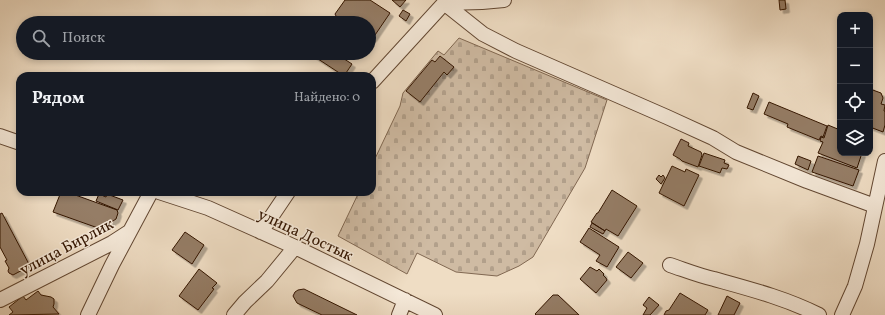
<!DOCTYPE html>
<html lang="ru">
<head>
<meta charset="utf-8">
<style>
	:root { --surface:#171b24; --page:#242831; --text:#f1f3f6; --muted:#9ea1a6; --line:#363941 }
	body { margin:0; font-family:Vollkorn,serif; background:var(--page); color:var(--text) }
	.controls { position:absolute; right:12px; top:12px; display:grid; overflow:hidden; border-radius:8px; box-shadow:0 2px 6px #0003 }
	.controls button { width:36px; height:36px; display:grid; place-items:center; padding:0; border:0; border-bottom:1px solid var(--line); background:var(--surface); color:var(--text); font:20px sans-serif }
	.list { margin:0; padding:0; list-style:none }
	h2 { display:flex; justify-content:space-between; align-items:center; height:52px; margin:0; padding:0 16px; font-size:17px }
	h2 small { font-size:13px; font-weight:400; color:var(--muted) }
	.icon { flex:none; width:22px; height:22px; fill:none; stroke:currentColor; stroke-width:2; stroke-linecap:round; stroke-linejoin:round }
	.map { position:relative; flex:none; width:885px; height:315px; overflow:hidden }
	.search { position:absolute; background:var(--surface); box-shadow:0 2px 6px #0003; left:16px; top:16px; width:360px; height:44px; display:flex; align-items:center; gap:10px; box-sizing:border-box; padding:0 14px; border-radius:22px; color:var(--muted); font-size:15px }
	.panel { position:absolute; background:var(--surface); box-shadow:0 2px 6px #0003; left:16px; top:72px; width:360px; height:124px; border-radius:12px }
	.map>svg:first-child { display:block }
	.cemetery { fill:url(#cemetery-stones); stroke:#816852 }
	.building { fill:#957d66; stroke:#331501; filter:url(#shadow) }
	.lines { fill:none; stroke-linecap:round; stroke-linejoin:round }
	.minor-casing { stroke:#624732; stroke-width:16 }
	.minor { stroke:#f5e9d9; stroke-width:14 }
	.labels { text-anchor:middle; stroke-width:3; stroke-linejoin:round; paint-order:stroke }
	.street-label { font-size:16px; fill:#331501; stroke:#f5e9d9 }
</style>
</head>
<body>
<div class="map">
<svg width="885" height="315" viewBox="0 0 885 315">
	<defs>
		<pattern id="cemetery-stones" width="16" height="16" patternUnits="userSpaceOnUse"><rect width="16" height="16" fill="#cfbba3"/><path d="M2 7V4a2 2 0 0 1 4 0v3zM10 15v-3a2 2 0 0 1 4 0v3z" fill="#b2a08b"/></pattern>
		<filter id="shadow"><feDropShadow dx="3.5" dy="3.5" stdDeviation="0" flood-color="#0004"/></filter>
	</defs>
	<rect width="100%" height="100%" fill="#efddc4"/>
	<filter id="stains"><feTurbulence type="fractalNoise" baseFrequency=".005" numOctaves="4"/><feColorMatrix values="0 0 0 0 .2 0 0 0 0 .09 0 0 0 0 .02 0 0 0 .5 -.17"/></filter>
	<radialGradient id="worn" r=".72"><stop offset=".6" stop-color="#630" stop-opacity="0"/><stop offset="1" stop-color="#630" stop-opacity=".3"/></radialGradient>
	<path class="cemetery" d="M459 38 607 100 585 168 533 257 519 266 497 276 456 272 417 253 407 274 338 236 359 192H372V165L400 106 403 93 438 51 444 55Z"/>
	<path class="building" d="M345 0H370L390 13 373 38 369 39V23H345L337 18 335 14Z
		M392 0H406L400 7Z
		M779 0H785L786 9 780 10Z
		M403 10 410 14 406 21 399 16Z
		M313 53H335L352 64 344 76 312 55Z
		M440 56 454 67 447 75 444 72 420 102 406 91 432 60 435 62Z
		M870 86 871 87 870 89 881 93 883 98 881 104 885 105 884 111H885V125L883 132 870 127Z
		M753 93 759 96 753 110 747 108Z
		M769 102 827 126 823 137 821 136 819 140 787 127 788 124 764 114Z
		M828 125 840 130V153H862L857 168 818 153 823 142 820 141 821 137 824 138Z
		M681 139 689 143 688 146 701 152 702 155 698 167 682 161 680 159 673 155Z
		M704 153 725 160 724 163 729 165 727 169 722 168 720 173 699 166Z
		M798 156 811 161 808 170 795 164Z
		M818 156 859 170 853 186 812 172Z
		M672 166 685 172 686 169 699 175 684 206 659 193Z
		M659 175 661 177 663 175 665 178 661 184 656 179Z
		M612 190 637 206 618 236 606 229 605 231 591 222 597 213H598Z
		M61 192H67L117 210 118 213 116 219 102 228H98L53 212Z
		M99 194 106 197 107 194 123 200 118 210 96 201Z
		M2 213 30 266 13 275 9 273 8 271 9 268 5 261 7 260 0 247V214Z
		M592 223 605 231 603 234 590 227Z
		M589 228 619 247 607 267 596 261 600 255 580 242Z
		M185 232 204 245 192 264 172 250Z
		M628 252 643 263 631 278 616 267Z
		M590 267 597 271 599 269 604 274 603 275 606 278 607 280 596 293 580 279Z
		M199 269 217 283 212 288 214 289 198 310 179 296Z
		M304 289 357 315H322L297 303 293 296 295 292 298 290Z
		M38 291 41 295 51 297 54 299V304L53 307 59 314 9 315 13 312 9 307 23 296 26 300Z
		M680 293 708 310 705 315H664L666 311 669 310Z
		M553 295H558L579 315H536L535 314Z
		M727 296 740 303 734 315H718Z
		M649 297 659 305 650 315H643L647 308 643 305Z"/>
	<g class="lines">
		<g class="minor-casing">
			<path id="minor" d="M444 3 483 34 516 51 667 117 713 138 736 152 807 181 875 206
				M444 3 482 2 504 0
				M372 82 447 0
				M0 136 20 143
				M159 192 208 208 295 247 435 315
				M261 232 288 192
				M670 265C685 270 700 276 714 279 750 289 785 298 819 315
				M0 300 112 243 129 232
				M88 315 112 265 151 192
				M234 315 245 302 267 281 295 247
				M399 315 405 300
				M842 315 855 286 867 244 885 161"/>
		</g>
		<use href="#minor" class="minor"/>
	</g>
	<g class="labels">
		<g class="street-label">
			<text transform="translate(306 234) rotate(25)" y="6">улица Достык</text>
			<text transform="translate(66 246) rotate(-28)" y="6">улица Бирлик</text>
		</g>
	</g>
	<rect width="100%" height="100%" filter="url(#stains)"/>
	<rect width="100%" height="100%" fill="url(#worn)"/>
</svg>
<div class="controls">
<button>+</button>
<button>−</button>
<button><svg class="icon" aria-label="locate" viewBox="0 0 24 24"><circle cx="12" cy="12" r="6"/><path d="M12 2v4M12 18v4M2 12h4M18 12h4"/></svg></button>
<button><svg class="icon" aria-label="layers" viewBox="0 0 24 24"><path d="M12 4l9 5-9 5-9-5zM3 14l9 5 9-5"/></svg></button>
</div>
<div class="search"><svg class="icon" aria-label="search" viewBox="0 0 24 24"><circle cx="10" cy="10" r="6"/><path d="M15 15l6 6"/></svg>Поиск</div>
<section class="panel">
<h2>Рядом<small>Найдено: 0</small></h2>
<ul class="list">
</ul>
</section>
</div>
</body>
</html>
